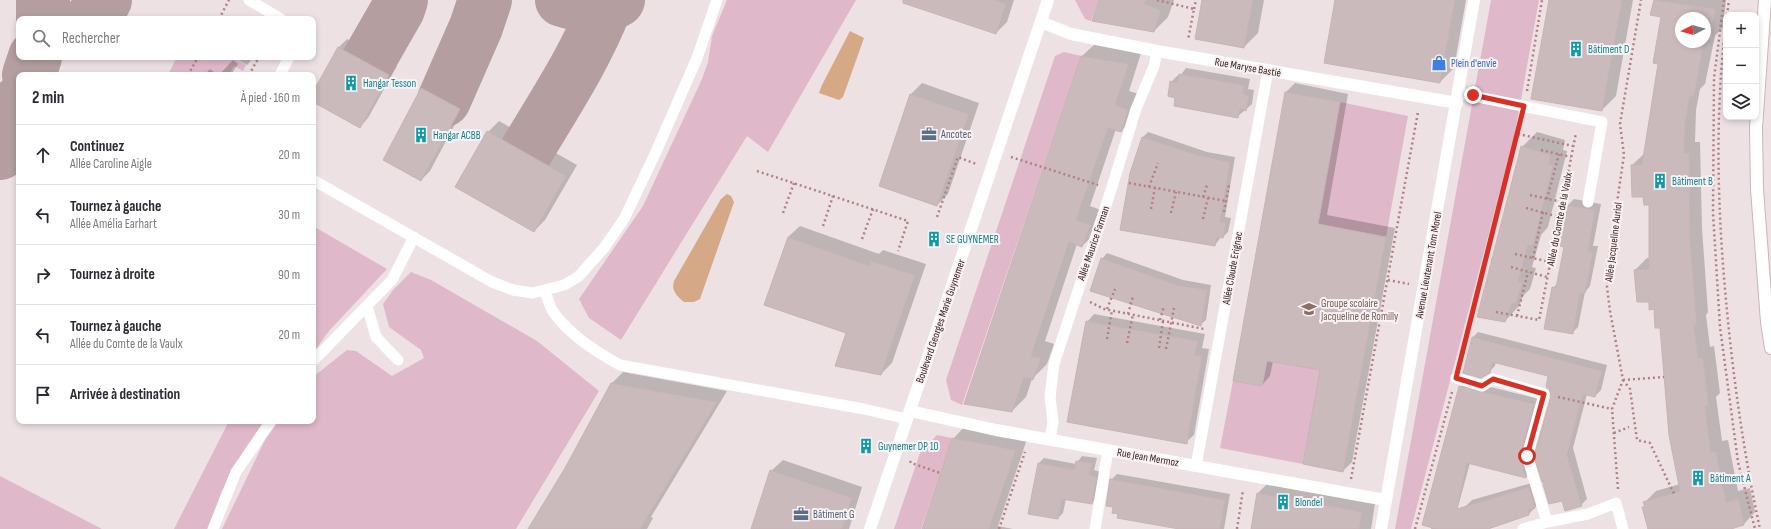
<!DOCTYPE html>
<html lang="fr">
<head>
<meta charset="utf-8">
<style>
	:root { --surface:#fff; --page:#f7f7f7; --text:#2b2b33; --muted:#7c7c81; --line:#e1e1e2 }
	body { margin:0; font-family:"Sofia Sans Condensed",sans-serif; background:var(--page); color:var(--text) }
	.controls { position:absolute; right:12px; top:12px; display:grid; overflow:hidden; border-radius:8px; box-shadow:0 2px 6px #0003 }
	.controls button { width:36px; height:36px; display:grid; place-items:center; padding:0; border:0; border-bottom:1px solid var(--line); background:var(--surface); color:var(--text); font:20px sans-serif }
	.compass { position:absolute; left:1675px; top:12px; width:36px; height:36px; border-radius:50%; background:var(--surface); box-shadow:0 2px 6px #0003; rotate:265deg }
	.stop { position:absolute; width:12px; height:12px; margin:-9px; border:3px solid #d93025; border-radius:50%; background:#fff }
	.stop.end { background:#d93025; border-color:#fff; box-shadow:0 1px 4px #0008 }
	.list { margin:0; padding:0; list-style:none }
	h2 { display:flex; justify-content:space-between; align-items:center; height:52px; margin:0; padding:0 16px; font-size:17px }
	h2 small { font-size:13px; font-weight:400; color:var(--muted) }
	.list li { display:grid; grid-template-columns:26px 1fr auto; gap:12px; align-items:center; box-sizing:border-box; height:60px; padding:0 16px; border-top:1px solid var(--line) }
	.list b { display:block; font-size:15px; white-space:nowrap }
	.list p { margin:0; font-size:13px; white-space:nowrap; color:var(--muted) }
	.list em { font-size:13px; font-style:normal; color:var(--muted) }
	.icon { flex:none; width:22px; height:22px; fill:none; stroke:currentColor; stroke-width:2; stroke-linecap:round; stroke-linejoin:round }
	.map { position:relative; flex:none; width:1771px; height:529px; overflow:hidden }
	.search { position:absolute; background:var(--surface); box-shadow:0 2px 6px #0003; left:16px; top:16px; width:300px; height:44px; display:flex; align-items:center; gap:10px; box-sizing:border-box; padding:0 14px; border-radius:8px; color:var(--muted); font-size:15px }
	.panel { position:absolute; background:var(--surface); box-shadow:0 2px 6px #0003; left:16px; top:72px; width:300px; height:352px; border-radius:8px }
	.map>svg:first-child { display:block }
	.green { fill:#dfb9ca }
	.water { fill:#d5a986 }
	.shadow { fill:#0003; fill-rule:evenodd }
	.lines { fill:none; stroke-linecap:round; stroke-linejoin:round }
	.taxiway { stroke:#b49e9f; stroke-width:54 }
	.building { fill:#cbbabc; stroke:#c7b3b6 }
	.secondary-casing { stroke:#cdb4b6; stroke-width:14 }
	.path { stroke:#b28082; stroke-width:2.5; stroke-dasharray:2 3; stroke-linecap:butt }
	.lane { stroke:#fff; stroke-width:11 }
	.street { stroke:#fff; stroke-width:12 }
	.secondary { stroke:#fff; stroke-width:12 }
	.route { stroke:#d93025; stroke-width:5 }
	.labels { text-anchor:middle; stroke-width:4; stroke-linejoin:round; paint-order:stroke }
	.culture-label { font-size:11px; fill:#0d838f; stroke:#f9f2f4; text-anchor:start }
	.shop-label { font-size:11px; fill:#366cbe; stroke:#f9f2f4; text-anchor:start }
	.street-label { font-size:11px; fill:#3f2120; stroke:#f9f2f4 }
	.service-label { font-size:11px; fill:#4e5e75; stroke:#f9f2f4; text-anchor:start }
	.education-label { font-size:11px; fill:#785e54; stroke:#f9f2f4; text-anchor:start }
</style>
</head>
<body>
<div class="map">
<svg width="1771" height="529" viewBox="0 0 1771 529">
	<rect width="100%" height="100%" fill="#ede1e3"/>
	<path class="green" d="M727 0H856L768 152 747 136 621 340 589 318 579 299 643 206 702 79 708 62 712 36Z
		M1075 0H1099L1091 21 1085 19Z
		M1491 0H1539L1514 138 1411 529H1395Z
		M1064 52 1081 56 962 405 951 400 946 380 1055 56Z
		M177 57H233L246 65 243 71 234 66 229 75H208L202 72 200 75H168Z
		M1340 102 1408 116 1386 237 1318 224Z
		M313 226 387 269 329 331 313 353Z
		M411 272 431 280 537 341 599 391 516 529H222L266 438 279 421H313V377L347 350 356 351 392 376 424 358 421 350 389 327 383 304 393 290Z
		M1267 361 1320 370 1303 464 1220 448 1233 381 1262 386Z
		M229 421H264L244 451 222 491 209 529H174Z
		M937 435 952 438 921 529H894L920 453Z
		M0 476 102 529H0Z"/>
	<path class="water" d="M850 31 864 38 843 97 839 100 819 93 822 85Z
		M727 194 731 196 734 202 700 299 694 302H684C677 296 671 291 674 281L721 199Z"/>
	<path class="shadow" d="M928 0H1014L1007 22 996 33Z
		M1100 0H1174L1168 17 1154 31Z
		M1203 0H1264L1258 33 1244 47Z
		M1336 0H1466L1454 68 1440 82Z
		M1550 0H1633L1616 96 1602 110Z
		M1656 0H1726L1723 27 1715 36 1705 84 1700 89 1696 110 1695 142H1700L1702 228 1708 312 1706 315 1710 347 1714 346 1720 393 1716 397 1722 441 1728 440 1738 491 1750 488 1755 512 1744 524 1727 529H1649L1643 508 1645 505V502L1656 491 1680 484 1661 327 1655 308 1635 270 1647 258H1650V204L1644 196H1633L1632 165 1645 153 1659 63 1662 16 1651 14ZM1681 18H1705V42H1681Z
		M347 39 397 66 368 118 360 127 313 101V94L339 47Z
		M1097 42 1142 50 1129 91 1142 95 1136 117 1121 131 1116 129 1090 206 1104 211 1097 232 1082 246 1077 244 1045 341 1054 344 1047 364 1032 379 1026 397 1012 411 1082 56Z
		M234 57H254L247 65Z
		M233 60 238 64 231 75H219Z
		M1186 68 1250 79 1248 89 1254 90 1252 104 1237 117 1176 97 1171 82 1177 76H1180Z
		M210 69 218 75H204Z
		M431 80 468 100 430 171 421 180 384 160 422 89Z
		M922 83 979 103 948 194 937 205 880 186 911 94Z
		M1295 83 1348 94 1327 215 1395 228 1352 462 1343 471 1321 370 1273 361 1270 376 1262 385 1286 92Z
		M499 121 577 165 545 220 534 231 488 132Z
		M1148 132 1207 152 1235 157 1225 217 1231 218 1228 232 1223 237H1221L1215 245 1131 174 1143 137Z
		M1537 132 1565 140 1563 150 1567 151 1548 227 1541 235 1532 267 1536 268 1530 289 1523 296 1519 306 1505 321 1522 147Z
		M1574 199 1601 204 1593 246H1598L1590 286 1585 292 1578 327 1572 333 1553 288 1559 282 1565 246 1568 205Z
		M800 226 879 254 883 250 926 264 892 363 881 374 848 332 765 304 788 237Z
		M1107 253 1183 280 1211 285 1206 320 1200 325 1102 259Z
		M1094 314 1205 334 1202 348 1209 349 1194 435 1186 442 1087 322Z
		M1478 332 1607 365 1601 390 1595 396 1587 394 1573 448 1587 499 1581 505 1544 484 1545 482 1552 396 1550 376 1496 362 1495 366 1489 372 1472 338Z
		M623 372 727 391 651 517 653 518 647 529H529L565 469 612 383Z
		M1466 381 1539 399 1526 448 1532 472 1526 477 1470 463 1452 529H1431L1460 387Z
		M966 425 1028 436 998 526 1013 529H923L953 439Z
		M1082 456 1097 458 1094 470 1101 472 1097 497 1092 503 1066 499 1063 513 1058 518 1039 463 1044 458 1076 464Z
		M783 460 862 487 849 529H752L771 471Z
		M1117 474 1230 494 1224 529H1185L1119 513 1114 506 1111 480Z
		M1272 479 1376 497 1371 529H1252L1258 493Z
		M1535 482 1541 501 1529 514 1485 529H1472L1466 506 1472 500Z"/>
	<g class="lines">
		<path class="taxiway" d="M43 0V19
			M562 0C581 5 600 12 618 0
			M91 19 94 18 105 0
			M367 63 398 9 401 0
			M29 75 35 57
			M444 100 476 27 485 0
			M527 150C555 103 585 58 605 7
			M0 153 19 102"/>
	</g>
	<path class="building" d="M903 0H995L1006 4 996 34 903 3Z
		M1099 0H1146L1144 4 1161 10 1154 32 1092 21Z
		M1202 0H1253L1244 48 1195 39Z
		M1335 0H1455L1440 83 1324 63Z
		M1549 0H1622L1602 111 1531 99Z
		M1654 0 1715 9 1712 40 1705 38V18H1681V42H1704L1694 97 1690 96 1685 123 1684 153H1689L1690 240 1697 325H1694L1698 358H1703L1709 406H1705L1711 452 1716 451 1726 502 1739 499 1744 525 1731 529H1648L1642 507H1645L1643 502 1680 491 1669 435 1660 328H1655L1654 309 1649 310V302H1637L1634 270 1649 269V205H1644L1643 197H1632L1631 165H1642L1658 64 1653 63 1661 17 1650 15Z
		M338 47 389 75 360 128 313 102V92Z
		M1081 56 1129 64 1115 105 1128 110 1122 131 1121 132 1108 128 1076 220 1091 225 1082 247 1069 242 1031 356 1041 358 1033 380 1024 377 1012 412 964 404Z
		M1179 74 1244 85 1243 94 1249 96 1246 111 1240 109 1238 118 1174 106 1175 98 1168 96 1170 81 1177 83Z
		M421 88 460 109 421 181 383 160Z
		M1285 92 1340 102 1318 224 1386 237 1343 472 1303 464 1320 370 1267 361 1262 386 1233 381Z
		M910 94 969 114 937 206 879 186Z
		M487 131 566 176 534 232 455 187Z
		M1142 137 1201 156 1230 162 1220 222 1226 223 1223 238 1217 237 1215 246 1120 230 1130 173Z
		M1521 146 1551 155 1549 164 1553 165 1534 242 1531 246 1528 245 1518 282 1522 283 1516 304 1512 303 1505 322 1477 317Z
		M1567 205 1595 210 1588 251 1593 252 1585 293H1580L1573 334 1544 329 1552 287 1556 288 1564 247 1559 246Z
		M788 237 870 266 871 261 915 275 881 375 835 366 846 333 764 305Z
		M1101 258 1177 285 1207 290 1201 326 1090 291Z
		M1086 321 1198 341 1195 355 1202 356 1187 444 1067 422Z
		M1472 337 1602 371 1595 397 1583 394 1567 455 1582 506 1565 511 1562 501 1549 504 1543 484 1545 483 1542 482 1534 456 1551 396 1549 389 1546 387 1548 376 1492 362 1490 373 1481 378 1463 373Z
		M611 383 717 402 640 529H528L565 468Z
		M1459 386 1534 404 1520 455 1526 478 1467 463 1457 509 1529 487 1535 508 1528 510 1529 515 1488 529H1437L1422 525Z
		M952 438 1016 450 989 529H922Z
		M1076 461 1092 463 1089 475 1097 477 1092 504 1062 499 1058 519 1028 514 1038 463 1074 470Z
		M770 470 852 498 842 529H751Z
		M1110 479 1225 500 1220 529H1179L1117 518 1118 514 1112 513 1113 507 1106 506Z
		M1257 493 1362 512 1359 529H1251Z"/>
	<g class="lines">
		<g class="secondary-casing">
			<path id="secondary" d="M1765 0 1756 128 1757 189 1767 322 1771 348"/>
		</g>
		<path class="path" d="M1157 0 1194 9 1188 40
			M1724 0 1714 78 1713 213 1720 327 1738 462 1755 529
			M1194 9 1196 0
			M1727 15 1729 0
			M219 19 229 0
			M1726 23C1716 104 1717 184 1723 265 1730 354 1741 441 1760 529
			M188 75 198 57
			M249 75 259 57
			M1527 91 1542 0
			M1518 134 1573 146
			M1541 150 1571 157
			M1011 157 1098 185
			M757 171 908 221 898 251
			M1129 183 1226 201
			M1149 187 1158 163
			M1530 195 1562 202
			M1203 197 1207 185
			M1547 199 1559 154
			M1526 208 1559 217
			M1151 209 1155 187
			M1224 212 1229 185
			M783 213 794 183
			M1171 213 1176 192
			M937 217 958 157 976 164
			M1203 219 1208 198
			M823 226 833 196
			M862 239 873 209
			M1515 254 1550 262
			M1533 258 1543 212
			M1511 267 1547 277
			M1388 280 1409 284
			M1090 302 1104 309 1204 329
			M1107 309 1115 289
			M1496 312 1539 320 1576 133
			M1128 314 1133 296
			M1517 316 1528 272
			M1160 320 1164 306
			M1107 339 1112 310
			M1127 343 1133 314
			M1159 348 1163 321
			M1166 349 1174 308
			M1459 364 1521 121
			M1623 380 1630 389 1637 440 1650 443 1675 496
			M1623 380 1664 377
			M1558 397 1612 409
			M1614 433 1629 427
			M910 461 911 463 940 473
			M1351 479 1418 112
			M1618 489 1612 409 1623 380 1610 311 1607 287 1608 264 1624 155 1620 124 1641 0
			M999 529 1025 452
			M1237 529 1243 490
			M1415 529 1452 392"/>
		<path class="lane" d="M249 0 281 19
			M280 75 289 57
			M1458 93 1602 122 1588 202
			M313 180 492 282 513 290 533 293 564 285 578 277 604 248 624 219 655 154 697 58 717 0
			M545 290C547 296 549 305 552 310 567 333 596 352 620 365L864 409 907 419
			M367 306 376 337 398 360
			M313 361 392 280 414 237
			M1456 378 1482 386 1493 379 1544 394 1527 456 1547 522 1523 529
			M1050 439 1053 422 1050 397 1054 364 1111 190 1136 109 1154 66 1157 51
			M1196 466 1268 70
			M1547 522 1588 514 1616 503 1623 529
			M213 529 236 472 271 421
			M1095 529 1108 450"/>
		<path class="street" d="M1041 22 1071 34 1157 51 1457 103
			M910 411 996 430 1386 500
			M870 529 1048 0
			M1381 529 1474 0"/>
		<use href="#secondary" class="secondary"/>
	</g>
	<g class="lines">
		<path class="route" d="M1473 95 1524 106 1456 378 1482 386 1493 379 1544 394 1527 456"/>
	</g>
	<defs>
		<g id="building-bare" transform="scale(1.2)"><path d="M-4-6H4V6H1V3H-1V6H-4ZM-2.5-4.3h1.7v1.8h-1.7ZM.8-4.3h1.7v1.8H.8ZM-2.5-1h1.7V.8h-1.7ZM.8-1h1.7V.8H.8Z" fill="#0f9aa8" stroke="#f9f2f4" stroke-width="2.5" paint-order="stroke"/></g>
		<g id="shop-bare" transform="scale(1.2)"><path d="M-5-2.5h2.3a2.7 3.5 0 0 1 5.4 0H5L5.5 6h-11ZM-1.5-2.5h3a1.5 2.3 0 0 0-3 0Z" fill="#3f7fe0" stroke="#f9f2f4" stroke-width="2.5" paint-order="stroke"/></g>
		<g id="office-bare" transform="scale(1.2)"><path d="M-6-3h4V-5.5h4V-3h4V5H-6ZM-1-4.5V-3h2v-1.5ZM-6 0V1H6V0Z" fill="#5c6f8a" stroke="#f9f2f4" stroke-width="2.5" paint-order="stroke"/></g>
		<g id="school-bare" transform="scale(1.2)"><path d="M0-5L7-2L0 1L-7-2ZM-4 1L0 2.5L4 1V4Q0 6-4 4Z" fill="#8d6e63" stroke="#f9f2f4" stroke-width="2.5" paint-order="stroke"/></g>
	</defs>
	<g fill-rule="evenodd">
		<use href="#building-bare" x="1576" y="49"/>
		<use href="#shop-bare" x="1439" y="63"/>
		<use href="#building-bare" x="351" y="83"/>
		<use href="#office-bare" x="929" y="134"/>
		<use href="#building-bare" x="421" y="135"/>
		<use href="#building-bare" x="1660" y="181"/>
		<use href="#building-bare" x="934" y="239"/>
		<use href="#school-bare" x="1309" y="309"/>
		<use href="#building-bare" x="866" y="446"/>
		<use href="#building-bare" x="1698" y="478"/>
		<use href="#building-bare" x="1283" y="502"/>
		<use href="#office-bare" x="801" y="514"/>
	</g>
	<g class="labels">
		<g class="culture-label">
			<text x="1588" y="53">Bâtiment D</text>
			<text x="363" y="87">Hangar Tesson</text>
			<text x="433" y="139">Hangar ACBB</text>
			<text x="1672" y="185">Bâtiment B</text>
			<text x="946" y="243">SE GUYNEMER</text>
			<text x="878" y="450">Guynemer DP 10</text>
			<text x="1710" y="482">Bâtiment A</text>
			<text x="1295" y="506">Blondel</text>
		</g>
		<g class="shop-label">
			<text x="1451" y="67">Plein d'envie</text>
		</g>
		<g class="street-label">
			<text transform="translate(1248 67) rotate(10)" y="4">Rue Maryse Bastié</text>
			<text transform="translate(1559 219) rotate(-79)" y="4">Allée du Comte de la Vaulx</text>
			<text transform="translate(1613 242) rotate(-83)" y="4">Allée Jacqueline Auriol</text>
			<text transform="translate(1093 243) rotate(-71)" y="4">Allée Maurice Farman</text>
			<text transform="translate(1428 265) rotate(-80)" y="4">Avenue Lieutenant Tom Morel</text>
			<text transform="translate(1232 268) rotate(-80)" y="4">Allée Claude Erignac</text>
			<text transform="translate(940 321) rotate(-71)" y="4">Boulevard Georges Marie Guynemer</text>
			<text transform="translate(1148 457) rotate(10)" y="4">Rue Jean Mermoz</text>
		</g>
		<g class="service-label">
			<text x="941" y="138">Ancotec</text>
			<text x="813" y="518">Bâtiment G</text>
		</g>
		<g class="education-label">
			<text x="1321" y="307">Groupe scolaire<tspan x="1321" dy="13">Jacqueline de Romilly</tspan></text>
		</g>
	</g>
</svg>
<div class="controls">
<button>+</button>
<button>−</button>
<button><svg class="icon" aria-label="layers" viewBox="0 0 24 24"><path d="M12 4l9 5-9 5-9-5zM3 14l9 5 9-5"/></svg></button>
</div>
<svg class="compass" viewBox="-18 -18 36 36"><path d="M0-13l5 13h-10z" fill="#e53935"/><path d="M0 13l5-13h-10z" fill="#7c7c81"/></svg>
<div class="stop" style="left:1527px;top:456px"></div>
<div class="stop end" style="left:1473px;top:95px"></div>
<div class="search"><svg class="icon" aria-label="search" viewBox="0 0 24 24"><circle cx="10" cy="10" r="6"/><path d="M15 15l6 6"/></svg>Rechercher</div>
<section class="panel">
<h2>2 min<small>À pied · 160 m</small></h2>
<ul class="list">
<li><svg class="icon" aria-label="ahead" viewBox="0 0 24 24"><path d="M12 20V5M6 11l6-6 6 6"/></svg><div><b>Continuez</b><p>Allée Caroline Aigle</p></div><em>20 m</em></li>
<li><svg class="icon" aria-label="left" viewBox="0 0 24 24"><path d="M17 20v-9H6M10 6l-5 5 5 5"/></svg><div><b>Tournez à gauche</b><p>Allée Amélia Earhart</p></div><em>30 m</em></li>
<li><svg class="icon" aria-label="right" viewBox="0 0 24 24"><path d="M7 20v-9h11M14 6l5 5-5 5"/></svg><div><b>Tournez à droite</b></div><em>90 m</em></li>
<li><svg class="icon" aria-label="left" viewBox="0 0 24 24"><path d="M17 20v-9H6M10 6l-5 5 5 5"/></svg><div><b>Tournez à gauche</b><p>Allée du Comte de la Vaulx</p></div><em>20 m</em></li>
<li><svg class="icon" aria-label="arrive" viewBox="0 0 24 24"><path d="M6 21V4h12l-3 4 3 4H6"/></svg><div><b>Arrivée à destination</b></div></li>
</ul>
</section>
</div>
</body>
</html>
